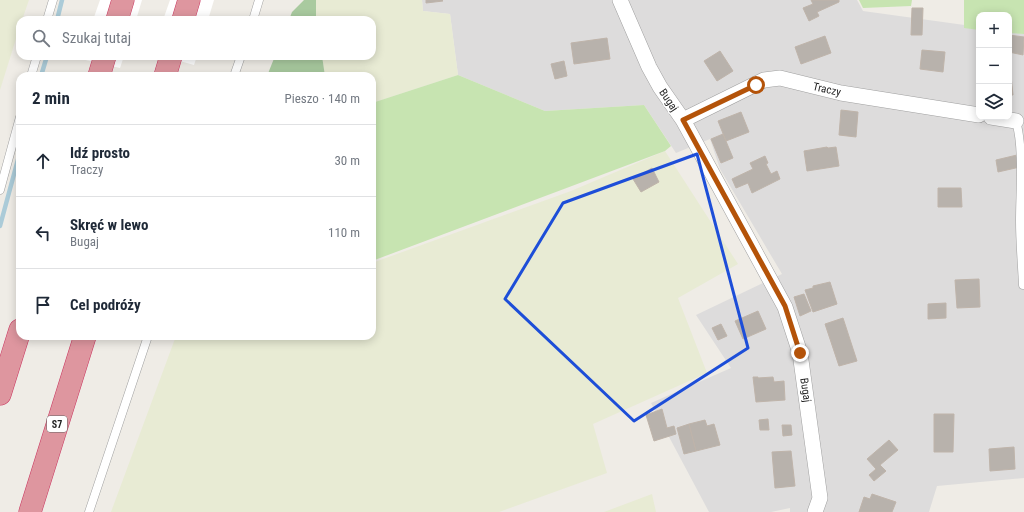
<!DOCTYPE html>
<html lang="pl">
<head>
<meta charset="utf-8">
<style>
	:root { --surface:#fff; --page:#f2f2f3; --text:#1f2937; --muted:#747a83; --line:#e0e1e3 }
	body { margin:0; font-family:"Roboto Condensed",sans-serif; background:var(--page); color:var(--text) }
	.controls { position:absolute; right:12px; top:12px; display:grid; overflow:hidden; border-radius:8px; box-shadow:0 2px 10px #0003 }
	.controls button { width:36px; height:36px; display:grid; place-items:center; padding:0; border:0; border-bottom:1px solid var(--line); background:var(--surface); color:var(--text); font:20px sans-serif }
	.stop { position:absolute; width:12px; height:12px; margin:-9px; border:3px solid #b45309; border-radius:50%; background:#fff }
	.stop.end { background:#b45309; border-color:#fff; box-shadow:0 1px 4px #0008 }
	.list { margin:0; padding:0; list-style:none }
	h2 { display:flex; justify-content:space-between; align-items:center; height:52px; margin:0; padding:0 16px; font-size:17px }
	h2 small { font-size:13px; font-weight:400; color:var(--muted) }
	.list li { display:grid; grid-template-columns:26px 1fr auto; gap:12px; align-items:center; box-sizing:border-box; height:72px; padding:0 16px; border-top:1px solid var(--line) }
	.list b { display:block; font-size:15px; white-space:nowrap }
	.list p { margin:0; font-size:13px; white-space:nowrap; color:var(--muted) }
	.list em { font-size:13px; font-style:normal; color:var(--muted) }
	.icon { flex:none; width:22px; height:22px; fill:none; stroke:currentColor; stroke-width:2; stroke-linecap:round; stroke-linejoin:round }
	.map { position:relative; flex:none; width:1024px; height:512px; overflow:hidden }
	.search { position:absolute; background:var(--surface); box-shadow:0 2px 10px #0003; left:16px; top:16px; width:360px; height:44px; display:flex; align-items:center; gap:10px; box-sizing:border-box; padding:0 14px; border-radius:12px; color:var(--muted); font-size:15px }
	.panel { position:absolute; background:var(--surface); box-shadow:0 2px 10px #0003; left:16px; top:72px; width:360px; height:268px; border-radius:12px }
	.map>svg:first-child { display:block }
	.residential { fill:#dddcdc }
	.farmland { fill:#e8ebd4 }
	.grass { fill:#c7e4b1 }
	.forest { fill:#a9ca9f }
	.pier { fill:#fff }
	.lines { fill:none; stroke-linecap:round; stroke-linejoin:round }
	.stream { stroke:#abcbd8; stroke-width:4.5 }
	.building { fill:#b8b2ac; stroke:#bfb4aa }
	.lane-casing { stroke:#a0a0a0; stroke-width:9 }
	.street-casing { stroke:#a0a0a0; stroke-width:16 }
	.highway-casing { stroke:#c93761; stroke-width:23 }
	.lane { stroke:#fff; stroke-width:8 }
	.street { stroke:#fff; stroke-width:15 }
	.highway { stroke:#de969f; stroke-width:22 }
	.route { stroke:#b45309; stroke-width:5 }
	.marked { fill:none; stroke:#1d4ed8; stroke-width:3; stroke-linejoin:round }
	.labels { text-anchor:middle; stroke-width:3; stroke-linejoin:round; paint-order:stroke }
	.shield { fill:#fff; stroke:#626262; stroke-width:1 }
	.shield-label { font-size:10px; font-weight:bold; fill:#1f1f1f }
	.street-label { font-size:11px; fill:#1f1f1f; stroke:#fff }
</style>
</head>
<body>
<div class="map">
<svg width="1024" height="512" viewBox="0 0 1024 512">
	<rect width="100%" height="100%" fill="#efece6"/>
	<path class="residential" d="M422 0H857L863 11 979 27V117H1009V32L1024 34V478L937 486 929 512H790V508L771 512H709L651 403 731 368 696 315 782 274 720 169 710 139 676 153 644 105 545 111 458 75 450 14 423 11Z"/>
	<path class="farmland" d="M0 0H29L22 20H20V26L0 90Z
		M316 0H422L423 11 450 14 458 75 372 103V76H325L322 56H372V20H316Z
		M665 151 738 264 678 298 707 373 593 424 607 473 499 512H111L176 336H372V263L571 191Z
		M652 494 656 512H604Z"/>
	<path class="grass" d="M859 0H912L911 6 863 8Z
		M964 0H1024V34L1009 33V15H979V30L964 28Z
		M458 75 545 111 644 105 671 146 665 151 372 261V103Z"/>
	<path class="forest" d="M304 0H316V20H289L292 12Z
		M275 56H322L325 76H267Z"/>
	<path class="pier" d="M100 0H142L136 20H93Z
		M170 0H214L208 20H163Z
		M82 56H124L120 68 81 59Z
		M162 56H197L194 65Z"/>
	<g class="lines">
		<path class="stream" d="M57 20 62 0
			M41 76 47 56
			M0 226 20 152"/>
	</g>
	<path class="building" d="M426 0H442L443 1 426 3Z
		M811 0H839V2L817 12 819 16 809 21 803 8 813 4Z
		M912 8H923L922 35H911Z
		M1009 35 1024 37 1023 55 1009 52Z
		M825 36 831 53 801 64 795 47Z
		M607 38 610 59 574 64 571 43Z
		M922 50 945 52 943 72 920 69Z
		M720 51 733 71 717 81 704 61Z
		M564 61 567 76 555 79 551 64Z
		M1009 76H1011L1013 95H1009Z
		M841 110 858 112 856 137 839 135Z
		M741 112 749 132 726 141 718 121Z
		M723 134 733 158 721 163 711 139Z
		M827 147 828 148 836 147 839 166 807 171 804 151Z
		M1017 155 1020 167 998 172 996 160Z
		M765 156 768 163 766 164 771 174 777 171 780 179 752 193 748 183 736 188 732 179 753 169 750 163Z
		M652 168 659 182 641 192 633 179Z
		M938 188H961L962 207H938Z
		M979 279 980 307 957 308 955 280Z
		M830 282 837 304 813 312 805 290 813 288V286Z
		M804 294 811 311 800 316 794 297Z
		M946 303V318L928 319V304Z
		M758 311 766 329 743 339 735 321Z
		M843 318 857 361 839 366 825 324Z
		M721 324 727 336 718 340 712 328Z
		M753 377H758V378L773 377 774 382 784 381 785 400 756 402Z
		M662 409 667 428 674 426 676 434 654 441 646 415Z
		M934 414H954L953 452H934Z
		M768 419 769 430H760L759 420Z
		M705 420 707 426 714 424 720 445 696 451 689 424Z
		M689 424 696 451 684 454 677 428Z
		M782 425H791L792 435 783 436Z
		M889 440 898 450 880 465 886 471 874 481 869 475 876 469 867 459Z
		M1014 447 1015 469 990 471 989 449Z
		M791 451 795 486 775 488 772 452Z
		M872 494 896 502 892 512H859L864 497 870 499Z"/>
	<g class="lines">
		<g class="lane-casing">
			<path id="lane" d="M47 20 53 0
				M253 20 259 0
				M31 76 37 56
				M234 76 241 56
				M1016 121C1024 149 1020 191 1020 221 1020 242 1022 264 1023 285H1024
				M0 190 20 117
				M89 512 148 336"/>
		</g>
		<g class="street-casing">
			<path id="street" d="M620 0 649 67 660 87 683 120 785 307 800 353 820 498 815 512
				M991 117 1016 121
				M683 120 764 80 780 78 841 93 979 115"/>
		</g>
		<g class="highway-casing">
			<path id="highway" d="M117 20 123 0
				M183 20 189 0
				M99 76 105 56
				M165 76 171 56
				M0 394 20 330
				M30 512 85 336"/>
		</g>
		<use href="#lane" class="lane"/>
		<use href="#street" class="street"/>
		<use href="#highway" class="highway"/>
	</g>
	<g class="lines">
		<path class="route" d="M756 85 683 120 785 306 800 353"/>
	</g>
	<path class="marked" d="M697 154 748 348 634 421 505 299 563 203Z"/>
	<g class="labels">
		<rect class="shield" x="47" y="416" width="20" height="16" rx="3"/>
		<g class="shield-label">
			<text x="57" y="428">S7</text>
		</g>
		<g class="street-label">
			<text transform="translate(827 89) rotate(13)" y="4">Traczy</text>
			<text transform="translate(669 100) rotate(56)" y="4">Bugaj</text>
			<text transform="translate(806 390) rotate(82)" y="4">Bugaj</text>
		</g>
	</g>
</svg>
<div class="controls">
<button>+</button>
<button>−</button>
<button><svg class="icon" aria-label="layers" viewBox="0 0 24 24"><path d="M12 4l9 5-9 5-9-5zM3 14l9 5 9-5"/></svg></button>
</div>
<div class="stop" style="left:756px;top:85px"></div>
<div class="stop end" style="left:800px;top:353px"></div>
<div class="search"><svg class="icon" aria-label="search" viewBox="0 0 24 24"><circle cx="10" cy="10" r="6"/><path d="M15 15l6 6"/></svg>Szukaj tutaj</div>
<section class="panel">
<h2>2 min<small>Pieszo · 140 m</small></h2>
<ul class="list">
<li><svg class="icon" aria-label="ahead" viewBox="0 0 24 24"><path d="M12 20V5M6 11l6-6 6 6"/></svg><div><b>Idź prosto</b><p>Traczy</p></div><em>30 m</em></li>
<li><svg class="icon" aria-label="left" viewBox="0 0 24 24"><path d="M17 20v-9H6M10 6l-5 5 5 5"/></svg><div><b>Skręć w lewo</b><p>Bugaj</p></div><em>110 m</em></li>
<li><svg class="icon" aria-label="arrive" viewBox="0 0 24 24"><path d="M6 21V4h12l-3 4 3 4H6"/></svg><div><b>Cel podróży</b></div></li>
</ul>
</section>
</div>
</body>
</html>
